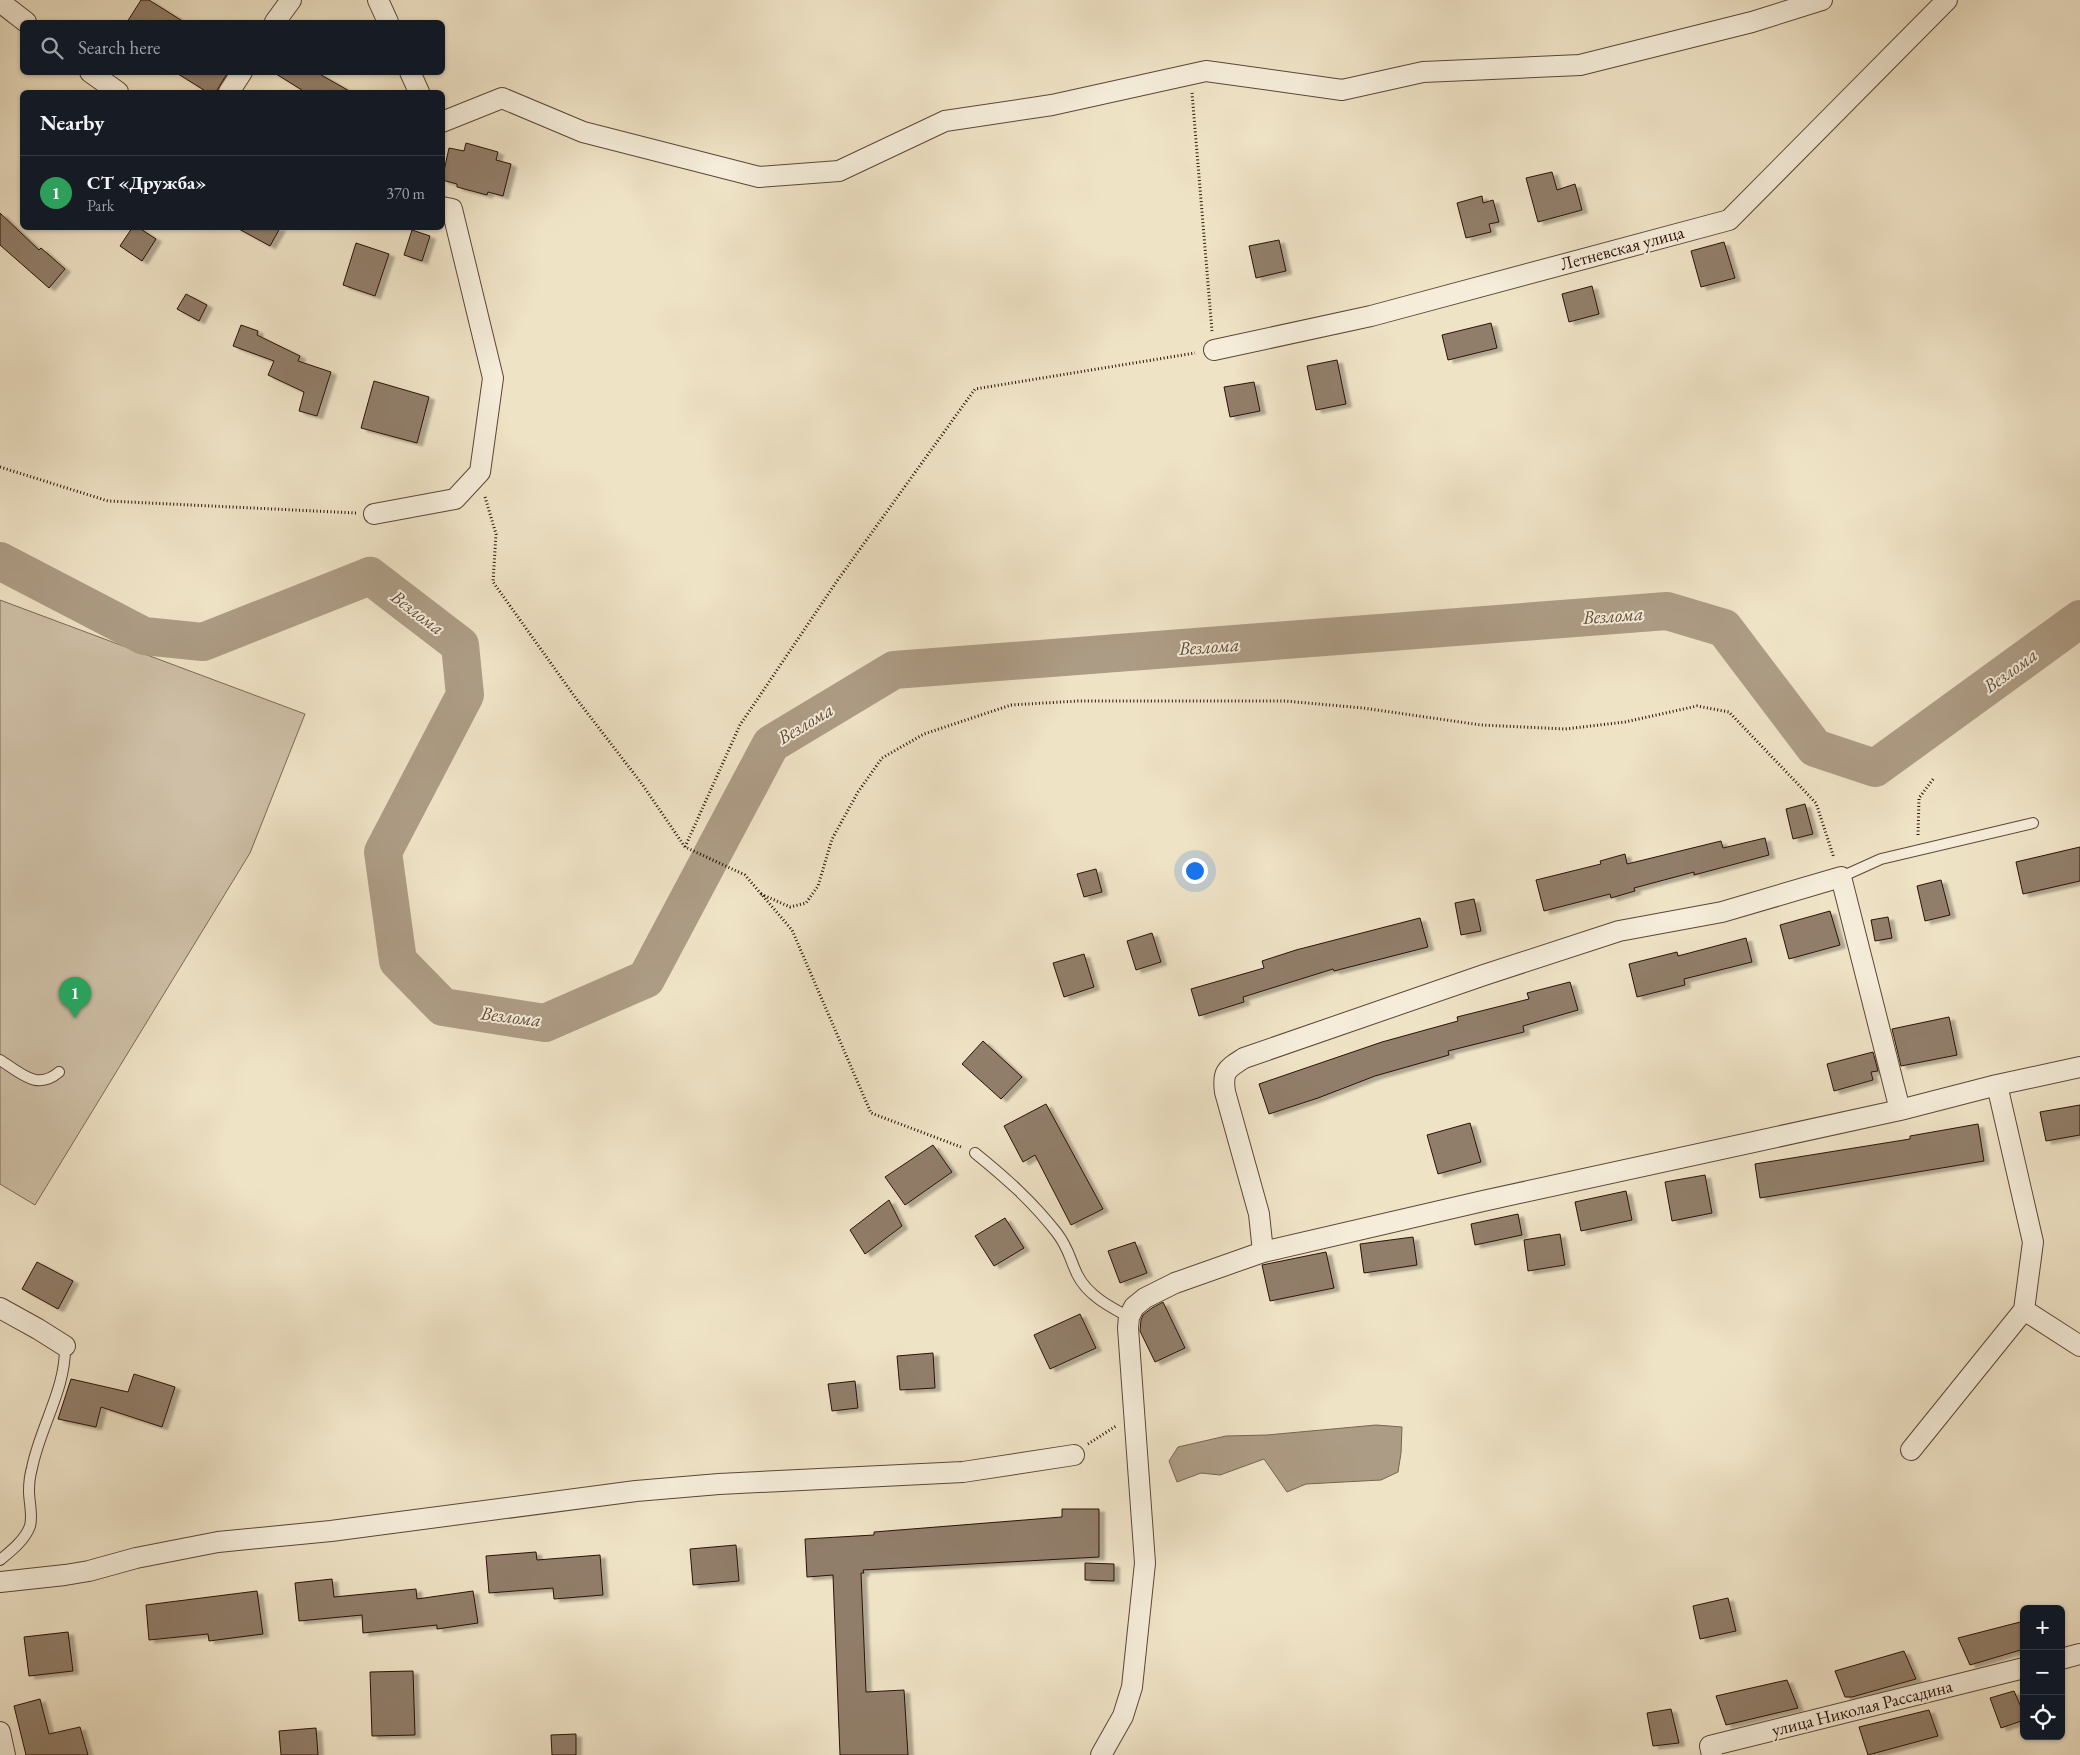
<!DOCTYPE html>
<html lang="en">
<head>
<meta charset="utf-8">
<style>
	:root { --surface:#171b24; --page:#20242c; --text:#f1f3f6; --muted:#9ea1a6; --line:#363941; --accent:#0f766e }
	body { margin:0; font-family:"EB Garamond",serif; background:var(--page); color:var(--text) }
	.controls { position:absolute; right:15px; bottom:15px; display:grid; overflow:hidden; border-radius:8px; box-shadow:0 1px 4px #0004 }
	.controls button { width:45px; height:45px; display:grid; place-items:center; padding:0; border:0; border-bottom:1px solid var(--line); background:var(--surface); color:var(--text); font:25px sans-serif }
	.you { position:absolute; left:1194px; top:870px; width:18px; height:18px; margin:-12px; border:4px solid #fff; border-radius:50%; background:#1a73e8; box-shadow:0 0 0 8px #1a73e833 }
	.badge { display:grid; place-items:center; width:32px; height:32px; border-radius:50%; background:var(--accent); color:#fff; font-size:16px; font-weight:700 }
	.pin { position:absolute; translate:-50% -41px; filter:drop-shadow(0 1px 2px #0008) }
	.pin::after { content:''; position:absolute; top:26px; width:18px; height:15px; background:inherit; clip-path:polygon(0 0,100% 0,50% 100%) }
	.list { margin:0; padding:0; list-style:none }
	h2 { display:flex; justify-content:space-between; align-items:center; height:65px; margin:0; padding:0 20px; font-size:21px }
	h2 small { font-size:16px; font-weight:400; color:var(--muted) }
	.list li { display:grid; grid-template-columns:32px 1fr auto; gap:15px; align-items:center; box-sizing:border-box; height:75px; padding:0 20px; border-top:1px solid var(--line) }
	.list b { display:block; font-size:19px; white-space:nowrap }
	.list p { margin:0; font-size:16px; white-space:nowrap; color:var(--muted) }
	.list em { font-size:16px; font-style:normal; color:var(--muted) }
	.icon { flex:none; width:28px; height:28px; fill:none; stroke:currentColor; stroke-width:2; stroke-linecap:round; stroke-linejoin:round }
	.map { position:relative; flex:none; width:2080px; height:1755px; overflow:hidden }
	.search { position:absolute; background:var(--surface); box-shadow:0 1px 4px #0004; left:20px; top:20px; width:425px; height:55px; display:flex; align-items:center; gap:12px; box-sizing:border-box; padding:0 18px; border-radius:8px; color:var(--muted); font-size:19px }
	.panel { position:absolute; background:var(--surface); box-shadow:0 1px 4px #0004; left:20px; top:90px; width:425px; height:140px; border-radius:8px }
	.map>svg:first-child { display:block }
	.green { fill:#cebfa6; stroke:#7d6856 }
	.water { fill:#ad9c85; stroke:#796453 }
	.lines { fill:none; stroke-linecap:round; stroke-linejoin:round }
	.river { stroke:#ad9c85; stroke-width:38 }
	.building { fill:#917e6a; stroke:#2c1107; filter:url(#shadow) }
	.lane-casing { stroke:#5d4637; stroke-width:12 }
	.street-casing { stroke:#5d4637; stroke-width:22 }
	.path { stroke:#2c1107; stroke-width:3; stroke-dasharray:1 2.5; stroke-linecap:butt }
	.lane { stroke:#f5edda; stroke-width:10 }
	.street { stroke:#f5edda; stroke-width:20 }
	.labels { text-anchor:middle; stroke-width:4; stroke-linejoin:round; paint-order:stroke }
	.street-label { font-size:18px; fill:#2c1107; stroke:#f5edda }
	.water-label { font-size:19px; font-style:italic; fill:#604939; stroke:#f5edda }
</style>
</head>
<body>
<div class="map">
<svg width="2080" height="1755" viewBox="0 0 2080 1755">
	<defs>
		<filter id="shadow"><feDropShadow dx="5.5" dy="3" stdDeviation="1" flood-color="#0004"/></filter>
	</defs>
	<rect width="100%" height="100%" fill="#efe3c6"/>
	<filter id="stains"><feTurbulence type="fractalNoise" baseFrequency=".004" numOctaves="4"/><feColorMatrix values="0 0 0 0 .2 0 0 0 0 .09 0 0 0 0 .02 0 0 0 .5 -.17"/></filter>
	<radialGradient id="worn" r=".72"><stop offset=".6" stop-color="#630" stop-opacity="0"/><stop offset="1" stop-color="#630" stop-opacity=".3"/></radialGradient>
	<path class="green" d="M0 600 305 714 250 853 35 1205 0 1184Z"/>
	<path class="water" d="M1376 1425 1402 1427 1401 1453 1398 1472 1381 1480 1306 1484 1287 1492 1264 1459 1220 1475 1201 1473 1177 1482 1169 1461 1178 1447 1226 1436 1267 1435Z"/>
	<g class="lines">
		<path class="river" d="M0 561 144 636 203 642 370 576 460 645 465 695 383 852 398 961 443 1007 545 1023 646 979 771 744 894 670 1667 611 1724 628 1815 748 1875 768 2080 619"/>
	</g>
	<path class="building" d="M141 0H149L184 22H127Z
		M175 72H228L216 92H207Z
		M273 72H316L351 92H305Z
		M466 143 498 152 496 160 511 164 503 196 488 192 487 195 457 187V184L442 180 449 148 464 151Z
		M1552 172 1557 190 1575 184 1582 210 1538 222 1526 178Z
		M1482 196 1483 203 1493 200 1499 222 1489 224 1491 232 1466 238 1457 203Z
		M0 213 39 250 41 248 65 269 49 288 0 245Z
		M132 228H139L156 239 142 261 120 246Z
		M237 228H280L270 246Z
		M412 230 430 236 422 261 404 255Z
		M1279 240 1286 271 1256 278 1249 246Z
		M1724 242 1735 278 1701 287 1691 251Z
		M356 243 389 254 375 296 343 285Z
		M1592 286 1599 314 1569 322 1562 294Z
		M186 294 207 305 199 321 177 309Z
		M1491 323 1497 348 1448 360 1442 335Z
		M241 325 258 331 257 335 300 356 298 361 331 372 317 416 299 411 304 392 268 375 274 361 233 346Z
		M1337 360 1346 404 1316 410 1307 366Z
		M374 381 429 397 417 443 361 428Z
		M1254 382 1260 411 1230 417 1224 387Z
		M1805 804 1813 834 1793 839 1786 809Z
		M1765 838 1769 855 1694 875V872L1634 888 1635 891 1611 898 1610 894 1544 911 1536 880 1601 864 1600 861 1625 854 1627 864 1721 841 1723 848Z
		M2080 847V881L2023 894 2016 862Z
		M1096 869 1102 892 1084 897 1077 874Z
		M1941 880 1950 915 1925 921 1917 886Z
		M1474 899 1481 931 1461 935 1455 903Z
		M1830 911 1840 945 1789 959 1780 925Z
		M1888 917 1892 938 1875 941 1871 920Z
		M1420 918 1428 947 1334 971 1333 969 1243 997 1244 1002 1199 1016 1191 989 1264 968 1262 961 1296 950Z
		M1152 933 1161 962 1136 970 1127 941Z
		M1746 938 1752 962 1684 979 1685 985 1637 997 1629 964 1677 952 1678 956Z
		M1084 954 1094 987 1064 997 1053 963Z
		M1570 982 1578 1010 1523 1026 1524 1032 1448 1051 1449 1055 1375 1076 1318 1098 1269 1114 1259 1084 1382 1042 1458 1021 1457 1017 1529 999 1527 993Z
		M1949 1017 1957 1055 1901 1066 1892 1029Z
		M983 1041 1022 1077 1001 1099 962 1064Z
		M1873 1052 1878 1071 1871 1072 1873 1080 1834 1091 1827 1064Z
		M1046 1104 1103 1209 1071 1225 1035 1155 1023 1162 1004 1126Z
		M2080 1105V1135L2046 1141 2040 1112Z
		M1470 1123 1481 1162 1438 1174 1427 1135Z
		M1978 1124 1984 1161 1760 1198 1755 1164 1910 1139V1136Z
		M933 1145 952 1172 905 1205 885 1177Z
		M1705 1175 1712 1213 1672 1221 1665 1182Z
		M1626 1191 1632 1220 1581 1231 1575 1202Z
		M889 1200 902 1226 865 1254 850 1230Z
		M1518 1214 1522 1235 1475 1245 1471 1224Z
		M1005 1218 1024 1248 994 1266 975 1236Z
		M1560 1234 1565 1265 1528 1271 1524 1240Z
		M1413 1237 1417 1265 1364 1273 1360 1244Z
		M1135 1242 1147 1273 1120 1283 1108 1251Z
		M1326 1252 1334 1288 1270 1301 1262 1265Z
		M37 1262 73 1281 58 1309 22 1289Z
		M1163 1302 1185 1348 1155 1362 1140 1331 1141 1320 1143 1315 1152 1308Z
		M1080 1314 1096 1348 1050 1369 1034 1335Z
		M933 1353 935 1388 900 1390 897 1356Z
		M134 1374 175 1387 162 1427 101 1407 96 1427 58 1419 71 1379 128 1392Z
		M855 1381 858 1408 832 1411 828 1384Z
		M1062 1509H1099V1557L863 1570 864 1573H861L866 1692 904 1690 908 1755H840L833 1575 807 1577 805 1539 874 1535V1532L1062 1517Z
		M736 1545 739 1581 693 1585 690 1549Z
		M536 1552 537 1560 600 1555 603 1595 554 1599 553 1588 489 1593 486 1556Z
		M1085 1563 1114 1564V1581L1085 1580Z
		M332 1579 334 1597 416 1589 417 1599 473 1591 478 1623 437 1629V1625L363 1633 362 1615 299 1621 295 1583Z
		M257 1591 263 1634 209 1641 208 1634 149 1640 146 1605Z
		M1728 1598 1736 1631 1700 1639 1693 1606Z
		M2024 1621V1649L1970 1665 1958 1638Z
		M68 1632 73 1671 29 1676 24 1637Z
		M1904 1651 1916 1679 1852 1697H1845L1835 1671Z
		M413 1671 415 1735 372 1736 370 1672Z
		M1787 1680 1798 1708 1726 1725 1716 1696Z
		M2014 1691 2024 1714V1720L2001 1728 1990 1698Z
		M40 1699 49 1734 80 1727 88 1755H26L14 1706Z
		M1671 1709 1679 1743 1653 1746 1647 1713Z
		M1929 1710 1938 1736 1868 1755 1859 1727Z
		M316 1728 318 1755H281L279 1731Z
		M576 1734V1755H552L551 1735Z"/>
	<g class="lines">
		<g class="lane-casing">
			<path id="lane" d="M1841 877 1881 859 2033 823
				M0 1060C21 1073 37 1091 59 1072
				M975 1153C1007 1179 1032 1201 1057 1233 1069 1249 1069 1257 1077 1274 1087 1295 1110 1307 1129 1317
				M0 1560C11 1551 25 1540 30 1526 33 1514 29 1503 29 1491 29 1484 30 1475 32 1468 40 1427 66 1389 65 1346"/>
		</g>
		<g class="street-casing">
			<path id="street" d="M378 0 388 22
				M0 2 26 22
				M275 22 291 0
				M90 72 118 92
				M410 72 419 92
				M229 92 242 72
				M442 122 502 98 583 132 759 177 839 171 945 121 1052 105 1206 71 1342 90 1423 72 1580 65 1752 22 1822 0
				M1214 350 1371 316 1729 220 1947 0
				M374 514 455 499 480 472 493 378 452 209 442 207
				M1263 1252 1259 1214 1225 1092C1222 1071 1227 1069 1244 1058L1484 975 1619 931 1722 912 1841 877 1900 1110
				M0 1308 38 1329 65 1346
				M2024 1310 2080 1346
				M1911 1450 2024 1310 2033 1242 1997 1085
				M0 1582 65 1575 89 1571 136 1558 218 1542 331 1531 636 1491 719 1484 963 1472 1074 1455
				M2061 1659 2080 1654
				M0 1732 5 1755
				M1101 1755 1123 1716 1132 1687 1145 1563 1128 1328 1129 1317 1134 1307 1145 1298 1175 1283 1263 1252 1483 1201 1900 1110 1997 1085 2080 1067
				M1712 1755 1710 1746 2024 1668"/>
		</g>
		<path class="path" d="M1192 93 1212 331
			M0 467 108 501 356 513
			M485 497 496 534 493 582 575 697 642 784 685 847 745 875 792 930 871 1113 961 1147
			M1918 835 1919 798 1934 778
			M685 847 740 725 837 581 975 389 1195 353
			M761 894 790 907 806 903 818 886 832 839 858 792 882 758 924 734 1011 705 1078 701H1285L1363 708 1481 725 1565 729 1625 722 1697 706 1729 712 1816 803 1834 858
			M1088 1444 1116 1426"/>
		<use href="#lane" class="lane"/>
		<use href="#street" class="street"/>
	</g>
	<g class="labels">
		<g class="street-label">
			<text transform="translate(1622 248) rotate(-15)" y="6">Летневская улица</text>
			<text transform="translate(1862 1708) rotate(-14)" y="6">улица Николая Рассадина</text>
		</g>
		<g class="water-label">
			<text transform="translate(418 612) rotate(37)" y="7">Везлома</text>
			<text transform="translate(1613 615) rotate(-4)" y="7">Везлома</text>
			<text transform="translate(1209 646) rotate(-4)" y="7">Везлома</text>
			<text transform="translate(2010 670) rotate(-36)" y="7">Везлома</text>
			<text transform="translate(805 723) rotate(-31)" y="7">Везлома</text>
			<text transform="translate(511 1016) rotate(7)" y="7">Везлома</text>
		</g>
	</g>
	<rect width="100%" height="100%" filter="url(#stains)"/>
	<rect width="100%" height="100%" fill="url(#worn)"/>
</svg>
<div class="controls">
<button>+</button>
<button>−</button>
<button><svg class="icon" aria-label="locate" viewBox="0 0 24 24"><circle cx="12" cy="12" r="6"/><path d="M12 2v4M12 18v4M2 12h4M18 12h4"/></svg></button>
</div>
<div class="you"></div>
<div class="pin badge" style="left:75px;top:1018px;background:#2e9e5b">1</div>
<div class="search"><svg class="icon" aria-label="search" viewBox="0 0 24 24"><circle cx="10" cy="10" r="6"/><path d="M15 15l6 6"/></svg>Search here</div>
<section class="panel">
<h2>Nearby<small></small></h2>
<ul class="list">
<li><span class="badge" style="background:#2e9e5b">1</span><div><b>СТ «Дружба»</b><p>Park</p></div><em>370 m</em></li>
</ul>
</section>
</div>
</body>
</html>
